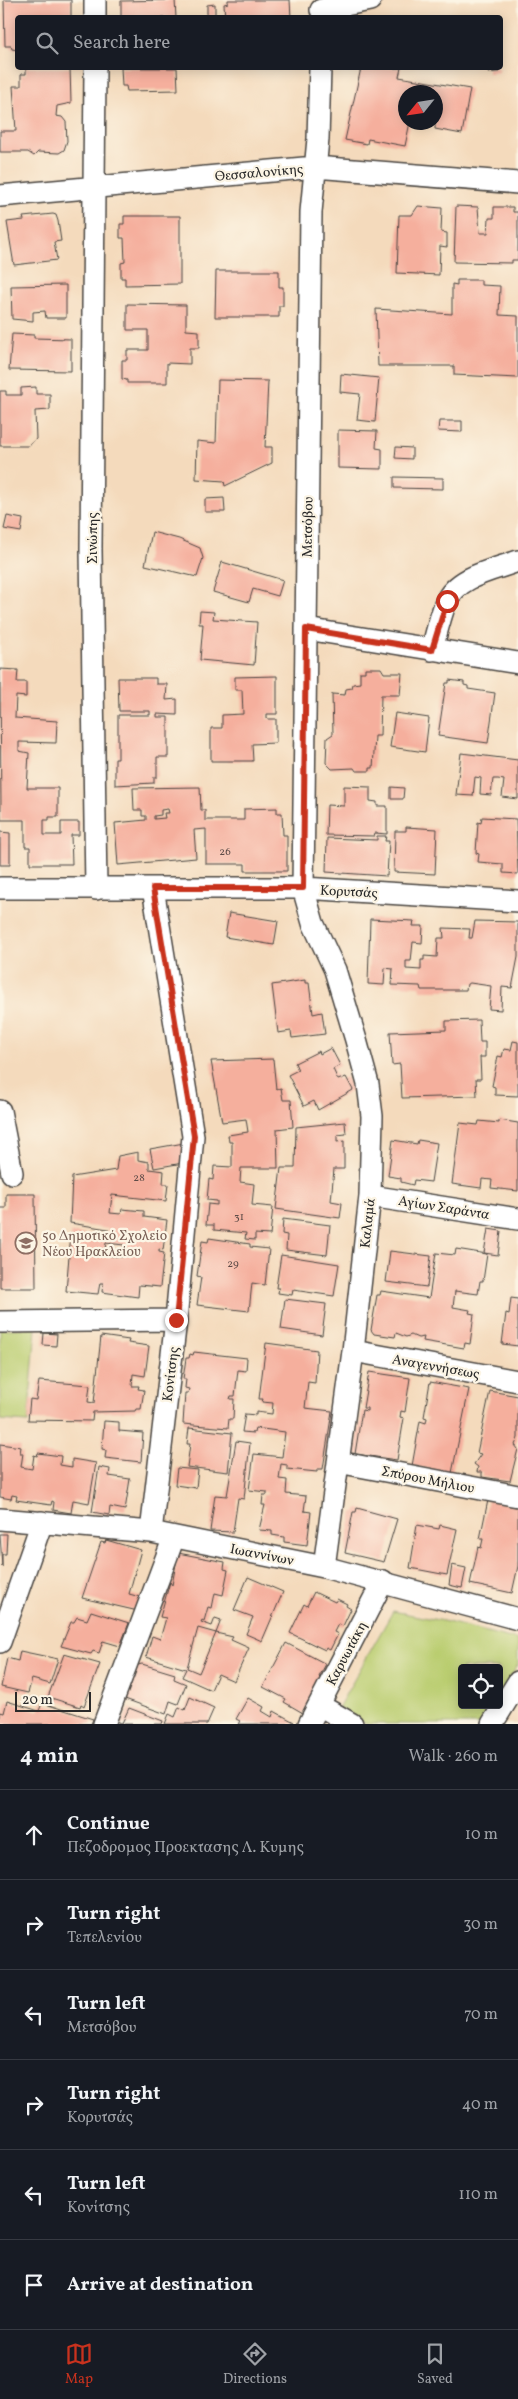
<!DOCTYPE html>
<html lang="en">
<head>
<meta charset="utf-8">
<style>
	:root { --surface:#171b24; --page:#242831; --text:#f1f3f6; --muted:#9ea1a6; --line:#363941; --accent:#c8321e }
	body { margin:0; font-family:Vollkorn,serif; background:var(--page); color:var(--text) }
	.controls { position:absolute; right:15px; bottom:15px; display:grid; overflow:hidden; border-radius:5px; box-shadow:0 2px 12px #0003 }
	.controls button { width:45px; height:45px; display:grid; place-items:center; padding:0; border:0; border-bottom:1px solid var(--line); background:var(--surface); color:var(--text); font:25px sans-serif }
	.compass { position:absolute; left:398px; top:85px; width:45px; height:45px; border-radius:50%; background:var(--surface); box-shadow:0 2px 12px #0003; rotate:240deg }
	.scale { position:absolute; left:15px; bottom:12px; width:76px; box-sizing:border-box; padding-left:5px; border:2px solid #2b2b2b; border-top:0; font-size:14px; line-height:18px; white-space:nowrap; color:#2b2b2b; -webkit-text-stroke:4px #fcf5e5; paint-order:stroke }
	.stop { position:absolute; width:15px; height:15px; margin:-11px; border:4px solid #c8321e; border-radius:50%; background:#fff }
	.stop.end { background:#c8321e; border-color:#fff; box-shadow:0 1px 5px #0008 }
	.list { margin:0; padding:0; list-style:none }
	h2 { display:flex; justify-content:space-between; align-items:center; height:65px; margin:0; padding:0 20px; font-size:21px }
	h2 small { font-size:16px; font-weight:400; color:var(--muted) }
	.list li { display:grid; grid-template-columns:32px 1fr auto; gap:15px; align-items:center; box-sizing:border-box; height:90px; padding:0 20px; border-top:1px solid var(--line) }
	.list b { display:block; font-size:19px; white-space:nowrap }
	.list p { margin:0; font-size:16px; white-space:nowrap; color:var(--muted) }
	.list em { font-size:16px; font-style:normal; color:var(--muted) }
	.icon { flex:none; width:28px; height:28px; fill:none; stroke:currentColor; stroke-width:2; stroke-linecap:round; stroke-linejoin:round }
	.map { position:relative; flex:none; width:518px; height:1724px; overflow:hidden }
	.search { position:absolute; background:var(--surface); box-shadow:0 2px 12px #0003; left:15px; right:15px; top:15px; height:55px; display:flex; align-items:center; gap:12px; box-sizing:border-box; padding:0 18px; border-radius:5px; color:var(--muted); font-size:19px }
	.sheet { height:605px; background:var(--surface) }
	nav { display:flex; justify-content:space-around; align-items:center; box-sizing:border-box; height:70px; border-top:1px solid var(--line); background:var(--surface); font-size:14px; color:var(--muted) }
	nav a { display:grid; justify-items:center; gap:2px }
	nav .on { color:var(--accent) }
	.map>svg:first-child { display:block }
	.green { fill:#bacd70; stroke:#727c4e }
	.building { fill:#f5af9d; fill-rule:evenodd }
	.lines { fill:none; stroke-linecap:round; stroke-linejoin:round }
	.street-casing { stroke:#494541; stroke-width:24 }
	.street { stroke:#fff; stroke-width:21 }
	.route { stroke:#c8321e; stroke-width:6 }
	.labels { text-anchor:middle; stroke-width:4.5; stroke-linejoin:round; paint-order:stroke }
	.number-label { font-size:11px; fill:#5e4c48 }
	.street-label { font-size:14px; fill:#2b2b2b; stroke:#fcf5e5 }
	.education-label { font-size:14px; fill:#785e54; stroke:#fcf5e5; text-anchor:start }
</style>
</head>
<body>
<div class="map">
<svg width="518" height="1724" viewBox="0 0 518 1724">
	<rect width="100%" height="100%" fill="#fcf5e5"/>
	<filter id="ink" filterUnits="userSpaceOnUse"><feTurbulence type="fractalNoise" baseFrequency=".02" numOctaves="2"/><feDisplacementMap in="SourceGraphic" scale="10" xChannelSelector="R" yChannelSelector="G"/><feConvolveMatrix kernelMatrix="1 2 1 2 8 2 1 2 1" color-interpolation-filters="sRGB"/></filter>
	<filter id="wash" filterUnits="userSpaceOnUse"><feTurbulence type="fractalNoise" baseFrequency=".0096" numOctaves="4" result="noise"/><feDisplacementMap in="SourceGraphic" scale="20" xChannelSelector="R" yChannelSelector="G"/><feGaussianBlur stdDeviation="1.12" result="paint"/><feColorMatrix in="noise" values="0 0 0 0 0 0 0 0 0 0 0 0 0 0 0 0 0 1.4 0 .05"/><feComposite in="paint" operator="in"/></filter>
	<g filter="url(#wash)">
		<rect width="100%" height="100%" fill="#f4dabc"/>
		<path class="green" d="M36 1328 28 1422 0 1420V1329Z
			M393 1611 448 1622 518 1640V1665L499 1696V1668H462V1705H494L482 1724H366L338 1708Z"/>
		<g id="blocks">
			<path class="building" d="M4 0H71V18H18V50L12 49 11 46H5Z
				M175 0 176 18H121V1Z
				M228 0H290L291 18H225L224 4 228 3Z
				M215 4V16L207 17V5Z
				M26 68H70L71 103 57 106 56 116 62 117 66 122 67 141 64 150 59 153 38 152 34 156 28 152H0V131H16L13 86H21V74H26Z
				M121 68H177L178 90 127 91 126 86H122Z
				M361 68H401L399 77 470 89 462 134 435 129 436 92H406V122H410L405 146 368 139 367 144 345 140Z
				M488 68H499V72L488 73Z
				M418 206 442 208 441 232 447 233V247L440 246 439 275 397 273 399 215H412Z
				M456 206 478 207 480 233H488L489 218H494V207H513V212H518V260H512V263L454 262Z
				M53 214 56 215 58 221 61 241 54 242 57 260 14 265 7 222 24 220 23 217Z
				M124 216H180V284L125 285V278H121V263L125 262 124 238H120V224H124Z
				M216 271H279V287H283V306H279V317H215Z
				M457 280H481V285L500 286 499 315 518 316V378L454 375V366H378L376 309 452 314V284L457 285Z
				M66 285V318H46L45 311 33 312V321L12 319 11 286Z
				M127 304 186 305V330L199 331V348H190V364L167 363V383H127V380L122 379V360H127V350H148V330H127Z
				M12 334 34 335V338L71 339V371L9 370Z
				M341 374 379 378 375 422 357 420 360 394 340 392Z
				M218 380 268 381 265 447H272V463L225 486 224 481 196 479 197 441 216 443Z
				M36 387V394H50V410L35 411 36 439 28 446H0V391H6V395H21V388Z
				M439 421H462V432L438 431Z
				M338 430 377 431 376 448 382 449V469L338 468Z
				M396 447 412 448V459L395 458Z
				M394 477 443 478V489L394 488Z
				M224 498 225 512H205V499Z
				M7 516 23 519 21 532 4 529Z
				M152 532 179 539 200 548 203 558 197 577 145 565Z
				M222 562 283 580 278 596 253 589 249 602 213 592Z
				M200 611 214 612 213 619 257 622 254 665 200 660 203 624H199Z
				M365 668H381L384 673H402L400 695H381L380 736H375L373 768H370V771H356L354 768 332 769 326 763 327 738 333 734 332 694 345 695 346 689 352 688 353 684 360 683V672H365Z
				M0 669 18 670 17 682H26V697L16 696 15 718 57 721 56 743 19 742V751L29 753 27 788H58V817H49V820H44V835H61V822H79V835H71L72 864H30V847H25V820H1Z
				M277 676V714H267V719H276V743L252 744 253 761H211V728H222V715L243 714 242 690H235V677Z
				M118 678H156V684H167L166 700 177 699V715L157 714V717H168V757H157V777H154V783L115 785V759H118V715H150V711H119Z
				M449 680 464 682V685L468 686V689L495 693 488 743 438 736 446 683H449Z
				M395 713 429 718 425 752 390 747Z
				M461 753 518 760V799L502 797 504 780 498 779H493L491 795 480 794 481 778 475 777 473 796 456 795Z
				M344 786 370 787V801L377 802V806H387V834L375 833 374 836 326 835 327 805 344 806Z
				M200 787 201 810H205V820H244V809L277 808V813H282L283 835H287V871H245V864H206V829L194 830 196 858 118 865 115 823 146 820V816H142V810H134L133 788ZM168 809 169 813H164L165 818 154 819V816L161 815V810Z
				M391 787 404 788 403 799H391Z
				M482 817 516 819 518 874 503 873V864L478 862 479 854 476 853 478 822 481 823Z
				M406 827 437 829 435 874 394 872 395 831H406Z
				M0 832 10 833V865H0Z
				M377 836H386L385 841H389L387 876 326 872 327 838 377 840Z
				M229 913 278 921 274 945 225 937Z
				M370 919 414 921 413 926H423L422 943 413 942 411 961H406V969L421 970V960H424V956L437 957 438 938H444L443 928 470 929 469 938H472L475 921 518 922V957L512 988 502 987 501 1010 489 1009 491 986 470 983 467 984 466 990H421L420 986 392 985 393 969 385 968 384 985 368 984Z
				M305 980V983H309L313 1014 322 1012 325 1034 292 1038 291 1031 278 1033 272 985Z
				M479 1020 480 1042H485V1057H480L481 1079H476L477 1096 402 1098 400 1064 392 1065 390 1032 446 1030V1021Z
				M513 1041 518 1042V1096L495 1095V1087L492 1086 498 1056 502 1057 504 1049 511 1050Z
				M331 1048 340 1065 333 1069 338 1080 346 1077 353 1090 318 1110 314 1101 304 1106 288 1075 298 1070 295 1063 319 1051 320 1054Z
				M273 1059 276 1089 281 1088 283 1100H291L293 1127 277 1129 278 1168H241L240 1182 254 1184 252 1205 273 1207 270 1235 255 1234V1240L245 1239 246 1233 214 1230V1225H206L208 1204 217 1205V1201L207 1200 209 1179 213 1180 214 1166 232 1167V1142H229L228 1135 248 1132 246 1119 222 1122 211 1061Z
				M499 1120 518 1123V1191L491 1188 492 1180 482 1179 481 1188 452 1184 460 1123 478 1125 479 1121 499 1123Z
				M345 1122 346 1134 337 1135V1142L344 1141V1169H334L331 1201 342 1203 340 1218 276 1209 281 1168H295L296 1127Z
				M393 1140 417 1144 418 1140 437 1143 431 1182 414 1180 413 1185 401 1182V1178L388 1176Z
				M184 1143 183 1163 154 1168 150 1149Z
				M138 1152V1160L149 1162V1169L164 1171 163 1184H168L166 1201 112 1195 110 1213 121 1214 122 1209 144 1211V1217L167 1220 163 1250 159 1249V1252L164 1253 160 1287 139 1285 138 1297 102 1292 103 1283H100L98 1294 66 1291 71 1233 107 1238 108 1229 70 1223 72 1177 116 1170 118 1156ZM106 1243 124 1245 122 1257 104 1255Z
				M6 1194H35L36 1288H0V1208H6Z
				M283 1219 330 1225 327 1255 286 1250 287 1235 282 1234Z
				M488 1229 501 1231 498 1255 484 1253Z
				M209 1238 250 1244V1247L269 1249 265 1285 252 1283 249 1311 197 1305 201 1277 197 1276 202 1241 208 1242Z
				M456 1249 487 1254 483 1281H480L478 1294 455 1291 453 1307 470 1310 469 1313 474 1314 470 1344 465 1343 464 1348 423 1341 424 1337 418 1338 411 1335 406 1337 396 1333 395 1337 374 1334 371 1330 377 1295H380L381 1291 429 1298 436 1253 455 1255Z
				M390 1251 431 1256 427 1287 386 1282Z
				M281 1255 339 1264 334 1296 293 1290 292 1295 278 1293 279 1288H276Z
				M511 1298 518 1299V1346L502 1344 506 1313 509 1314Z
				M285 1299 326 1304 322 1335 281 1329Z
				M44 1333 57 1334 56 1346 43 1345Z
				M101 1336 129 1340 128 1343 149 1346 145 1376 133 1374 132 1386H139L138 1389 144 1390 141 1409H136L135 1411 93 1412 92 1421 28 1420 30 1399 36 1400 39 1381 90 1385 88 1402 94 1403Z
				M266 1343 317 1350 315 1383 308 1382 305 1408 332 1411 323 1469H317V1472L287 1469V1465L281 1464 279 1479 287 1480 286 1494 306 1496 304 1511 311 1512 307 1545 284 1542V1537L272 1535V1531L259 1530 265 1505H262L263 1495H267V1492L249 1490 254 1454 282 1457 285 1432 255 1428 254 1433 242 1432 245 1414 256 1415V1412L272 1414 273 1403 262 1402 263 1399H259Z
				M194 1352 247 1358 246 1371 238 1370 235 1396H231L230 1399H234L233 1419H229L228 1428 183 1424 185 1393H188L189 1389 185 1388 186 1379H183L186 1358H189L190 1354 193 1355Z
				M369 1372 410 1378 405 1412 401 1411 400 1417 404 1418 397 1460 355 1454 362 1410 367 1411V1408H363Z
				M430 1382 469 1389 452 1473 412 1466 420 1421 426 1423 427 1418 424 1417Z
				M490 1391 518 1396V1438L515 1445 518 1449 510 1481 482 1477V1472H477L478 1467 474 1464 481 1454 477 1453Z
				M104 1421 119 1422V1431L143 1433 141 1462 105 1458 106 1450 102 1449Z
				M189 1428 232 1433 228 1472 187 1467 190 1444H187Z
				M236 1441 250 1443 244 1499 238 1498 233 1532 210 1531 215 1495 227 1496Z
				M0 1444 21 1447 20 1453H23L21 1467 32 1469 34 1455 37 1456 38 1453 61 1456 60 1465 72 1467V1459L96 1463 89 1503 73 1500 71 1513 53 1510 54 1502 52 1501 51 1505 16 1500 17 1496 12 1495 11 1499 0 1497Z
				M99 1467 110 1469 109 1476 130 1479 125 1510 110 1507 109 1515 92 1512Z
				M177 1468 198 1470 196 1488 175 1485Z
				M488 1500 518 1506V1566L512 1593 470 1584 478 1547 481 1548 483 1539H480Z
				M357 1508 397 1519 384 1562 345 1553 353 1512H356Z
				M417 1525 439 1529 440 1525 457 1529 447 1575 410 1568Z
				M0 1534H7L6 1554H2V1567Z
				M106 1540 141 1550 129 1594 144 1598 138 1611 82 1598 101 1542 105 1543Z
				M178 1553 225 1562 224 1569 228 1570 223 1595 215 1593 212 1608 208 1607 204 1621 202 1620 201 1622 212 1626 215 1618 221 1620 216 1633 233 1637 231 1640 249 1648 234 1681 218 1674 211 1690 182 1677 186 1669 146 1657 152 1636 160 1639 166 1618 160 1617 170 1582 172 1585ZM198 1628 216 1633 199 1673 187 1668Z
				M452 1565 466 1568 462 1588 449 1585Z
				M248 1577 283 1592 262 1641 246 1634 253 1617 234 1610Z
				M314 1592 335 1602 337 1599 347 1604 346 1606 351 1609 343 1626 338 1624 334 1632 338 1634 330 1650 326 1648 325 1650 290 1633 304 1604 307 1606Z
				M91 1611 129 1623 120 1646 103 1641 99 1653 93 1651 91 1654 61 1646 71 1622H74L77 1617 87 1620Z
				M286 1643 326 1664 319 1677 321 1679 303 1713 284 1702 286 1699 263 1687Z
				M20 1651 58 1659 50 1684 32 1679 28 1693 1 1687 7 1658 18 1661Z
				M64 1654 100 1664 84 1706 81 1704 80 1707 48 1697Z
				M142 1664 175 1674 174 1679 186 1684 178 1704 170 1701 166 1714 125 1699 138 1665Z
				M190 1697 214 1708 207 1724H165L169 1714 175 1717 179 1707 185 1710Z
				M248 1698 264 1707 262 1711 272 1717 274 1711 294 1722 293 1724H238L240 1721 236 1719Z
				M7 1701 39 1711 42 1703 93 1719 91 1724H0V1712L4 1713Z
				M129 1708 163 1721 162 1724H118L119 1722 122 1723Z"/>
		</g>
	</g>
	<g filter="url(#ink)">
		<use href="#blocks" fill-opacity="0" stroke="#494541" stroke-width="1"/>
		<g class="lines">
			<g class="street-casing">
				<path id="street" d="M95 0V18
					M321 10 370 0
					M95 68 91 549 96 889
					M320 68 318 139 311 212 303 888 313 923 335 970 356 1040 368 1084 372 1116 370 1196 353 1351 324 1567
					M0 196 315 167 518 183
					M306 629 518 663
					M432 650C436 634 440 617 446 602 457 576 494 570 518 561
					M0 888H303L518 901
					M0 1111 12 1173
					M370 1196 518 1219
					M0 1322 176 1320
					M353 1351 518 1381
					M338 1462 518 1496
					M0 1519 151 1532 324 1567 518 1619
					M151 1532 176 1320 193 1136 153 888
					M0 1642 42 1522
					M319 1705 352 1724
					M104 1724 174 1537
					M309 1724 383 1581
					M492 1724 518 1682"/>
			</g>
			<use href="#street" class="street"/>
		</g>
	</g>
	<g class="lines" filter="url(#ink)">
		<path class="route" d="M176 1320 194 1136 153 888H303L306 629 432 650 447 601"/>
	</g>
	<defs>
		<g id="school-ring" transform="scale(1.125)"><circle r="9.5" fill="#fcf5e5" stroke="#8d6e63" stroke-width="1.5"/><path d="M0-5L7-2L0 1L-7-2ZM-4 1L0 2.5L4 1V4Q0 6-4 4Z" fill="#8d6e63"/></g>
	</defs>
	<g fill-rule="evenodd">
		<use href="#school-ring" x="26" y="1243"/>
	</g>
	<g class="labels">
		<g class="number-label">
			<text x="225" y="855">26</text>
			<text x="139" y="1181">28</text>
			<text x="239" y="1220">31</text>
			<text x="233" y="1267">29</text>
		</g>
		<g class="street-label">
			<text transform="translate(259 172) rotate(-5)" y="5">Θεσσαλονίκης</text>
			<text transform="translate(307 527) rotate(-89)" y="5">Μετσόβου</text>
			<text transform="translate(92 538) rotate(-90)" y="5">Σινώπης</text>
			<text transform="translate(349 891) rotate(3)" y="5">Κορυτσάς</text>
			<text transform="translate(444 1207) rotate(9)" y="5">Αγίων Σαράντα</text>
			<text transform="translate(367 1223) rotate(-84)" y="5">Καλαμά</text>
			<text transform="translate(436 1366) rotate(10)" y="5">Αναγεννήσεως</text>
			<text transform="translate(170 1374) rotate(-83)" y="5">Κονίτσης</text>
			<text transform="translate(428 1479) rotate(11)" y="5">Σπύρου Μήλιου</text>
			<text transform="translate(262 1554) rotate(11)" y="5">Ιωαννίνων</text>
			<text transform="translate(346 1653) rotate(-62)" y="5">Καρυωτάκη</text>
		</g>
		<g class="education-label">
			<text x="42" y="1240">5ο Δημοτικό Σχολείο<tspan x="42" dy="16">Νέου Ηρακλείου</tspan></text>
		</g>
	</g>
</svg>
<div class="controls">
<button><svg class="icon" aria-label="locate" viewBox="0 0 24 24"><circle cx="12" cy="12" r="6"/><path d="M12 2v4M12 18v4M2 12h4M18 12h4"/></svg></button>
</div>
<svg class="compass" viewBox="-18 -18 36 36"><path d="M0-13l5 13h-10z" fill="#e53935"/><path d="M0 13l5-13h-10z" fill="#9ea1a6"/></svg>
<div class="scale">20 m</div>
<div class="stop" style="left:447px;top:601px"></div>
<div class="stop end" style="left:176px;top:1320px"></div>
<div class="search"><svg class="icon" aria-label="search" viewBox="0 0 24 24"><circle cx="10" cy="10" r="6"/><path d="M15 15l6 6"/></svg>Search here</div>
</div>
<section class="sheet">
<h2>4 min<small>Walk · 260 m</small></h2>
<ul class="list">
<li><svg class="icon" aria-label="ahead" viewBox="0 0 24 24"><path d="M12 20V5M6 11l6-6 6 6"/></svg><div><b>Continue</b><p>Πεζοδρομος Προεκτασης Λ. Κυμης</p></div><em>10 m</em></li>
<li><svg class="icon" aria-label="right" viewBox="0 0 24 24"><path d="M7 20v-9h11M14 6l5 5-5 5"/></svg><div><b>Turn right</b><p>Τεπελενίου</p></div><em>30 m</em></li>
<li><svg class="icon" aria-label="left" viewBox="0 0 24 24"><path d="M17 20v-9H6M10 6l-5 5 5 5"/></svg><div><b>Turn left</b><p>Μετσόβου</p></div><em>70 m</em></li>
<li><svg class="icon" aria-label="right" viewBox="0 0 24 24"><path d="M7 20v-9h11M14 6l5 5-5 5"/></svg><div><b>Turn right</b><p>Κορυτσάς</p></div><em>40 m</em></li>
<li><svg class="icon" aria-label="left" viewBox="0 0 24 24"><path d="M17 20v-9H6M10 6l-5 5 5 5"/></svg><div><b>Turn left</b><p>Κονίτσης</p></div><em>110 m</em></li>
<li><svg class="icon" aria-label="arrive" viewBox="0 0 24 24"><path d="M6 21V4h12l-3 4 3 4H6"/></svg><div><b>Arrive at destination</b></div></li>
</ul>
</section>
<nav>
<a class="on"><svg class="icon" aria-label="map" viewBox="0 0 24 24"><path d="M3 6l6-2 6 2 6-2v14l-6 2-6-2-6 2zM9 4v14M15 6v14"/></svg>Map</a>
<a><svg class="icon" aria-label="directions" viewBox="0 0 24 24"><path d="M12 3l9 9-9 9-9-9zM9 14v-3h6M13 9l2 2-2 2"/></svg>Directions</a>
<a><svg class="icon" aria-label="saved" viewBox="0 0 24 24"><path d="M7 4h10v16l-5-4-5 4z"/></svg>Saved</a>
</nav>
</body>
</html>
